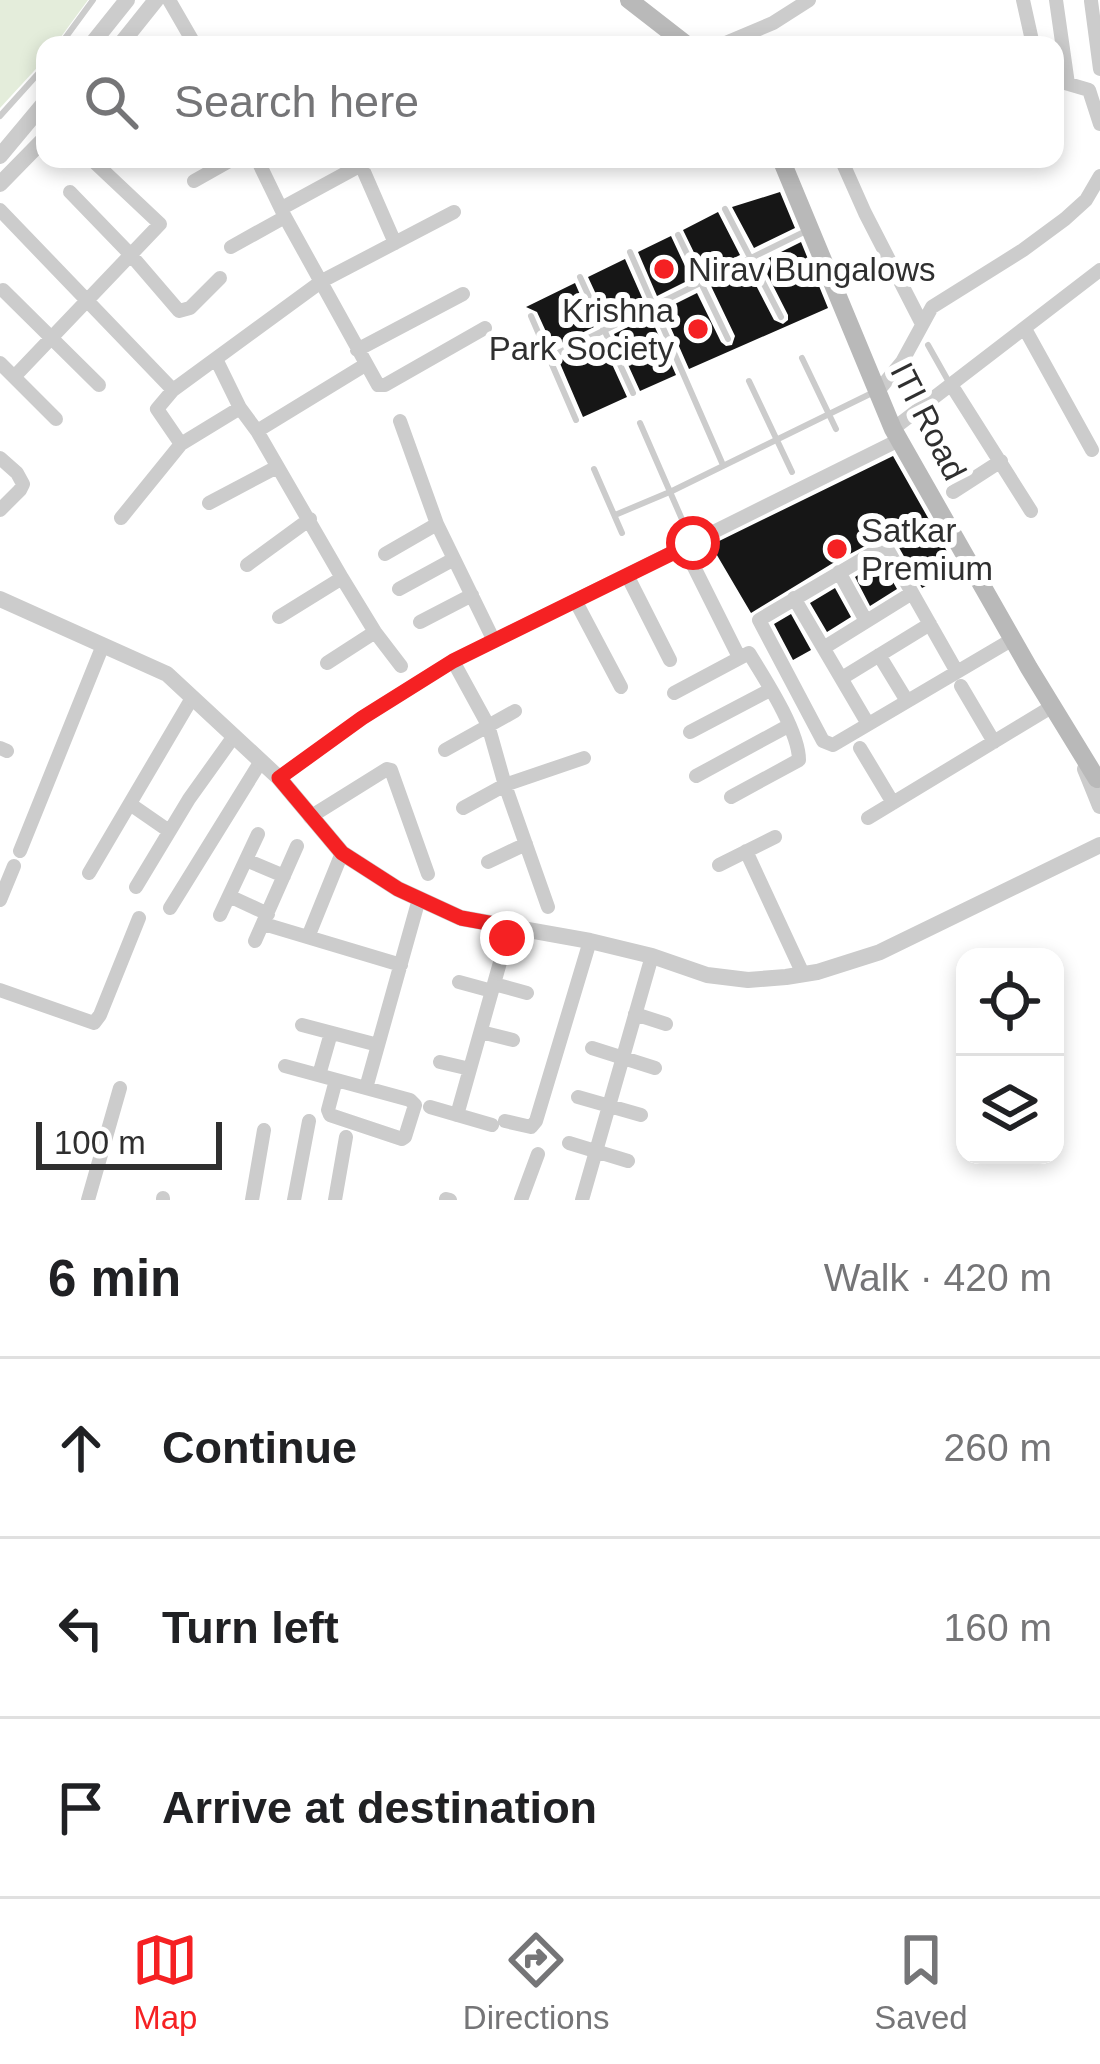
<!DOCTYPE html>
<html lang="en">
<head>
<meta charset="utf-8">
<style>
	:root { --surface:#fff; --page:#f6f6f6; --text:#202124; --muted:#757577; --line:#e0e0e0; --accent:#f52123 }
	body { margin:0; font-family:Helvetica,sans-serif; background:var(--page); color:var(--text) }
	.controls { position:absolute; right:36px; bottom:36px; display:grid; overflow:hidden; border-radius:24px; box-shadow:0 6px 18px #0003 }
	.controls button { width:108px; height:108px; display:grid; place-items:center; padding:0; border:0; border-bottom:3px solid var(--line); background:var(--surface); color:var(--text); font:60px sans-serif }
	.scale { position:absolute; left:36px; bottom:30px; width:186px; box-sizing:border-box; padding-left:12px; border:6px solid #2f2f2f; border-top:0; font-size:33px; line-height:42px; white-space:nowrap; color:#2f2f2f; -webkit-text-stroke:9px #fff; paint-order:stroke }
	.stop { position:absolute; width:36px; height:36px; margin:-27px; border:9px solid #f52123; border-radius:50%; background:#fff }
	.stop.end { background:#f52123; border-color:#fff; box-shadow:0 3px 12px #0008 }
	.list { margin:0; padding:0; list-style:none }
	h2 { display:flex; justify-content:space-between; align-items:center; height:156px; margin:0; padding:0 48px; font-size:51px }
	h2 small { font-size:39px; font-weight:400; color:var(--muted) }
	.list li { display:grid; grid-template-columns:78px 1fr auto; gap:36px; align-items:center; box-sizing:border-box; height:180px; padding:0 48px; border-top:3px solid var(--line) }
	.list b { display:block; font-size:45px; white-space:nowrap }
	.list em { font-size:39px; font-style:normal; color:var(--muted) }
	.icon { flex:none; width:66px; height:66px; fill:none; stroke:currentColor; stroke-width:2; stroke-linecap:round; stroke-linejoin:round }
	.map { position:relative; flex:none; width:1100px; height:1200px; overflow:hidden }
	.search { position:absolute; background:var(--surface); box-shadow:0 6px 18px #0003; left:36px; right:36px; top:36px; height:132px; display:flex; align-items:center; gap:30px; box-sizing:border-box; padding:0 42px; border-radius:24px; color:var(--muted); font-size:45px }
	.sheet { height:696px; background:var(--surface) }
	nav { display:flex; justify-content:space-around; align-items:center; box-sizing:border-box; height:168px; border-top:3px solid var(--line); background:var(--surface); font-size:33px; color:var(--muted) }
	nav a { display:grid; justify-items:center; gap:6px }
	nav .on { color:var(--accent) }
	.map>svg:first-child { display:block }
	.green { fill:#e4eddb }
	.building { fill:#161616 }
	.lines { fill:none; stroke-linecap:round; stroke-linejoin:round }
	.service { stroke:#ccc; stroke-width:6 }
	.minor { stroke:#ccc; stroke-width:14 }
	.tertiary { stroke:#ccc; stroke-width:16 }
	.secondary { stroke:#b9b9b9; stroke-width:18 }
	.route { stroke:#f52123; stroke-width:15 }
	.poi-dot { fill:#f52123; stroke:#fff; stroke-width:4.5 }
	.labels { text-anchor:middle; stroke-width:12; stroke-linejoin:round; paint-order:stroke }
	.poi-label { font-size:33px; fill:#2f2f2f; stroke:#fff; text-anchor:start }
	.street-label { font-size:33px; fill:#2f2f2f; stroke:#fff }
</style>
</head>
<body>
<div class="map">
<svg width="1100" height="1200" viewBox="0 0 1100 1200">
	<rect width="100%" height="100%" fill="#fff"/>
	<path class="green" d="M0 0H88L55 45H45V59L0 108Z"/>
	<path class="building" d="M780 192 795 228 754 248 732 207Z
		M718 212 740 255 704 273 683 230Z
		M671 236 691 279 657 296 638 252Z
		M801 242 828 308 689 369 663 310 697 293 721 342 726 346 732 345 735 336 711 286 747 268 774 320 783 324 788 320V315L761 262Z
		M625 259 644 302 608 320 588 277Z
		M575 283 594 327 553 347 537 312 526 307Z
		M650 316 676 375 640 391 614 334Z
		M601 340 627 397 583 417 559 361Z
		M893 456 957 569 922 588 897 544 889 538 882 537 833 563 751 613 711 545Z
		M881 561 897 589 870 606 855 577Z
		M835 588 851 617 827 632 810 603Z
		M791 614 811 650 793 660 774 624Z"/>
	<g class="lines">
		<path class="service" d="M60 45 93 0
			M0 116 45 66
			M725 209 781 317
			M678 235 728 339
			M630 252 723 465
			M580 277 633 393
			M531 316 576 420
			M928 345 950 384
			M550 357 808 230
			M802 358 836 429
			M749 381 792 472
			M640 423 691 540
			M594 469 622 533
			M615 515 672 491 872 393"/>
		<path class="minor" d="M169 0 195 45
			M1023 0 1033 45
			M1056 0 1068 84
			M1091 1 1100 69
			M721 45 773 23 809 0
			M1055 80 1089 90 1100 124
			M257 159 285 217 378 385H385L485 328
			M841 159 865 213 922 324
			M361 165 395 243
			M194 181 233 159
			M70 192 130 254 179 311 190 308 220 278
			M282 208 372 159
			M0 210 173 390 157 409 181 444 240 408 257 431
			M231 247 285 217
			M3 290 99 385
			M1025 329 1092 450
			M357 350 463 294
			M216 359 240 408
			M0 363 14 377 160 224 91 159
			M365 365 257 431 342 578 375 632 401 666
			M14 377 56 419
			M952 386 1031 511
			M173 390 322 281 454 212
			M878 391 902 362 932 307 1023 250 1065 219 1086 200 1100 176
			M400 421 437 524 494 641
			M893 429 1100 270
			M0 458 17 473 23 484 20 490 0 510
			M953 492 1001 461
			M209 503 277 467
			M121 518 181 444
			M684 547 739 657
			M385 554 437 524
			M247 565 310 519
			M839 572 866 621
			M627 575 670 660
			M399 589 454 559
			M794 598 868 724
			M576 602 621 687
			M279 617 342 578
			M420 622 472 595
			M825 647 912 593
			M879 655 907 701
			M453 661 488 725 505 785 548 907
			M327 663 375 632
			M957 672 889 552 885 548 878 550 759 620 823 741 833 745 1013 639
			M842 678 930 624
			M961 686 994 742
			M674 693 749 653C765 679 799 731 799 760L731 797
			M690 732 770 690
			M0 748 7 751
			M860 748 893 803
			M445 750 515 711
			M696 776 788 726
			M279 778 362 718 453 661 899 440
			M130 804 169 831
			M463 808 505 785 584 758
			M310 817 387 769 391 770 428 874
			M868 818 1053 706
			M20 851 103 645
			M746 851 803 974
			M246 860 284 876
			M488 862 526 844
			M719 865 775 837
			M89 873 192 698
			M136 887 189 799 234 736
			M229 896 268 914
			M0 900 14 866
			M170 908 261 761
			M220 915 258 834
			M264 924 401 965
			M308 937 342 853
			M255 941 297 846
			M459 982 492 991
			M494 984 527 993
			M0 990 94 1023 100 1015 139 918
			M635 1014 666 1024
			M302 1025 378 1045
			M481 1032 513 1040
			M592 1048 655 1068
			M440 1062 470 1069
			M285 1066 410 1100 415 1105 405 1137 402 1139 330 1115 328 1110 336 1080
			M319 1075 331 1033
			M366 1088 419 899
			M578 1097 641 1115
			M430 1107 492 1125
			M457 1115 510 927
			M505 1121 531 1127 536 1121 590 941
			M569 1143 628 1161
			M446 1199 450 1200
			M88 1200 120 1088
			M163 1200V1198
			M252 1200 264 1130
			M294 1200 309 1121
			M335 1200 346 1137
			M521 1200 538 1154
			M582 1200 652 956"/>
		<path class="tertiary" d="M91 45 127 0
			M120 45 156 0
			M0 156 45 102
			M0 184 45 138
			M0 599 167 674 279 778 342 853 398 889 461 918 590 941 652 956 707 975 748 980 786 977 817 972 880 952 1100 845
			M1085 769 1100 806"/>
		<path class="secondary" d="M629 0 687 45
			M781 159 893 429 1029 668 1097 779"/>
	</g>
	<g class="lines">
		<path class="route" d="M507 938 510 927 461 918 398 889 342 853 279 778 362 718 453 661 693 543"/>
	</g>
	<g class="poi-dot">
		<circle cx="664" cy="269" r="12"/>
		<circle cx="698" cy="329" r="12"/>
		<circle cx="837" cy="549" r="12"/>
	</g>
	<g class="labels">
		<g class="poi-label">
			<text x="688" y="281">Nirav Bungalows</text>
			<text x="674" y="322" text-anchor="end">Krishna<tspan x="674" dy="38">Park Society</tspan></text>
			<text x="861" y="542">Satkar<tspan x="861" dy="38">Premium</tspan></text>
		</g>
		<g class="street-label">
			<text transform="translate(929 421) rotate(63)" y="12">ITI Road</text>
		</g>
	</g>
</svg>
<div class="controls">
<button><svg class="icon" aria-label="locate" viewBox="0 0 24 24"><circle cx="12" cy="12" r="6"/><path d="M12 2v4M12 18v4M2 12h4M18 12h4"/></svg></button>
<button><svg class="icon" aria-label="layers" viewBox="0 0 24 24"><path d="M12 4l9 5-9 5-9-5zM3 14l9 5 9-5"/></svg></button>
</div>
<div class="scale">100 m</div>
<div class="stop" style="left:693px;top:543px"></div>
<div class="stop end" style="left:507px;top:938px"></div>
<div class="search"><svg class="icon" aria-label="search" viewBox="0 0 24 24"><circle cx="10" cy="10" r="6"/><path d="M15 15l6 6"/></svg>Search here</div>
</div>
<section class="sheet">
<h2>6 min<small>Walk · 420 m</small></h2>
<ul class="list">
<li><svg class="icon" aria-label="ahead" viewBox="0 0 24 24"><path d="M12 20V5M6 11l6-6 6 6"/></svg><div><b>Continue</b></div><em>260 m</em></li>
<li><svg class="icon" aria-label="left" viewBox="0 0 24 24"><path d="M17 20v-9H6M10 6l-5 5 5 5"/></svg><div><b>Turn left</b></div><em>160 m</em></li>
<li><svg class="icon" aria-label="arrive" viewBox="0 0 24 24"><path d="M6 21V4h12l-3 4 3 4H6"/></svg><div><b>Arrive at destination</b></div></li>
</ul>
</section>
<nav>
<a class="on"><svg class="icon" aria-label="map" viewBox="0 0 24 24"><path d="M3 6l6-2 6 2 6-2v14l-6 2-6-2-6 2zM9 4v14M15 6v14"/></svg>Map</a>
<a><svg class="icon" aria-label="directions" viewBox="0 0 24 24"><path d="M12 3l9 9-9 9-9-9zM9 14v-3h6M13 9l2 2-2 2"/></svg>Directions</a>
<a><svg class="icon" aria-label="saved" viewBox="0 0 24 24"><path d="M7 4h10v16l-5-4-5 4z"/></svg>Saved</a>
</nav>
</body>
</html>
